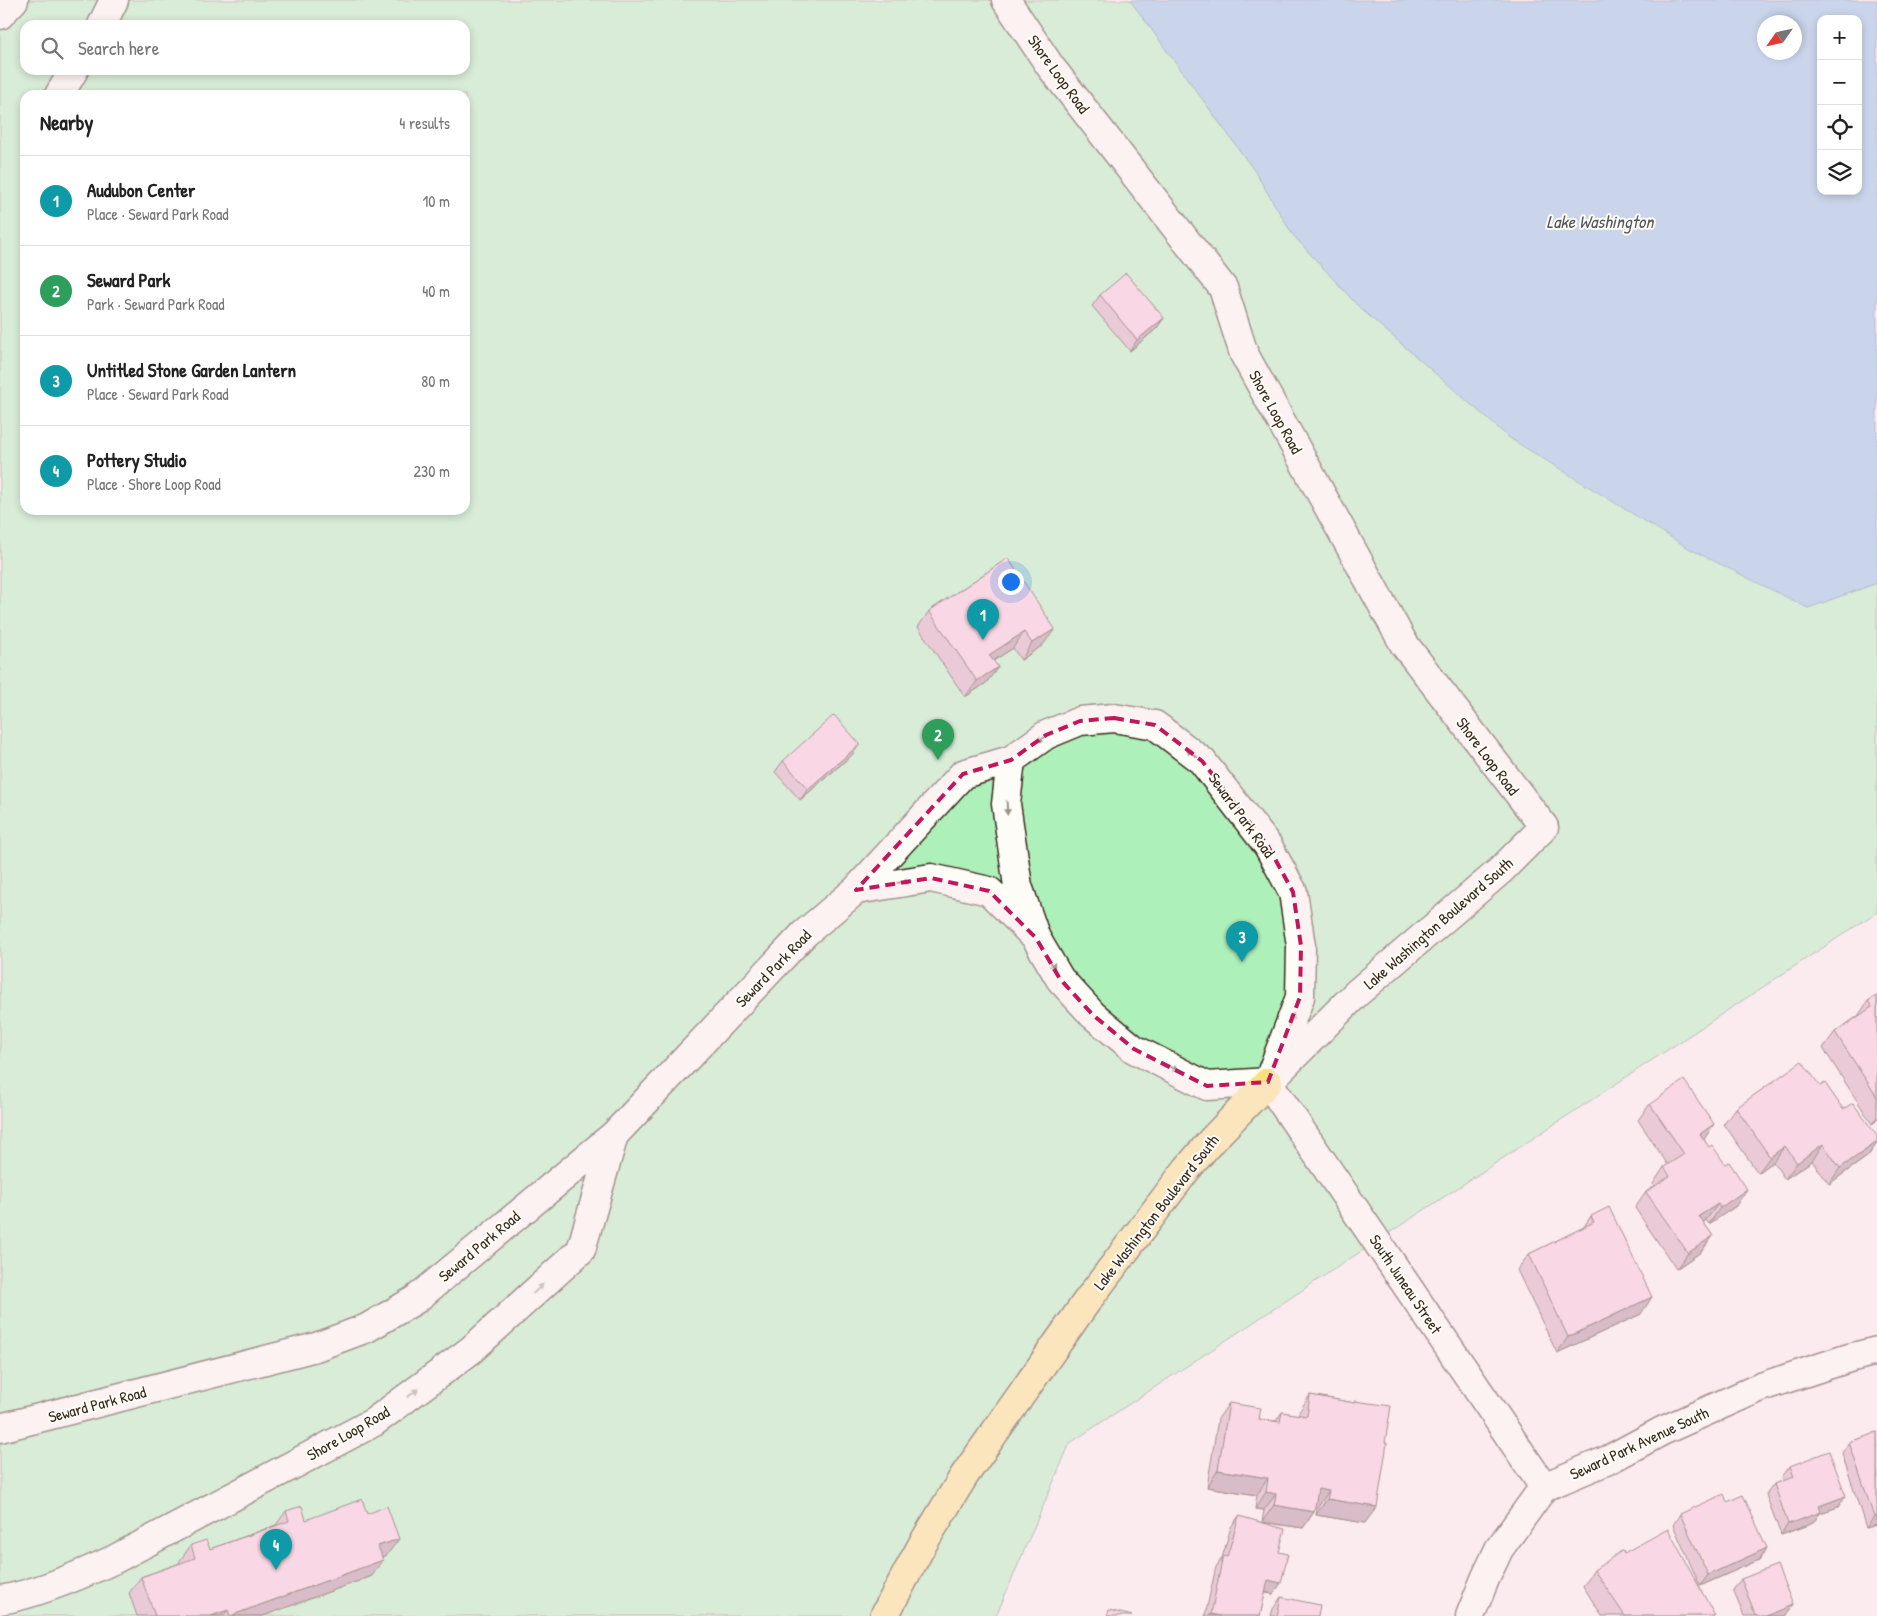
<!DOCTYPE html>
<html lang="en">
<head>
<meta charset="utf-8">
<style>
	:root { --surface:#fff; --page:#f6f6f6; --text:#222; --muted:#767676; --line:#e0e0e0; --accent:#d1495b }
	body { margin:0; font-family:"Patrick Hand",sans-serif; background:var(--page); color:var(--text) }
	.controls { position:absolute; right:15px; top:15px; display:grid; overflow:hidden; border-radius:10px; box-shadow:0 2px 8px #0003 }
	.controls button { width:45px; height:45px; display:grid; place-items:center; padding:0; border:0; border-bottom:1px solid var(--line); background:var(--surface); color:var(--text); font:25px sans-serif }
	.compass { position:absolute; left:1757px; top:15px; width:45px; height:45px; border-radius:50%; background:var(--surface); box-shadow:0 2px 8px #0003; rotate:236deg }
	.you { position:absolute; left:1010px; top:581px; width:18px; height:18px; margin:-12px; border:4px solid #fff; border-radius:50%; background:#1a73e8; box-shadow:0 0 0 8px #1a73e833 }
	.badge { display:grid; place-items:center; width:32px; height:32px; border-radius:50%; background:var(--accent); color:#fff; font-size:16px; font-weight:700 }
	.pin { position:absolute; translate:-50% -41px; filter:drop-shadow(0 1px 2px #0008) }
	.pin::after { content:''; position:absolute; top:26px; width:18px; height:15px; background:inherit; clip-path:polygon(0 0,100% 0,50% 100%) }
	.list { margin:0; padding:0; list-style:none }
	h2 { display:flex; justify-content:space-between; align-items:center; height:65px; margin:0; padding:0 20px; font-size:21px }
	h2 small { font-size:16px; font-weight:400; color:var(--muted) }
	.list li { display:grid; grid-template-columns:32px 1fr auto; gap:15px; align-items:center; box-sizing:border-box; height:90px; padding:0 20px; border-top:1px solid var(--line) }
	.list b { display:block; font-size:19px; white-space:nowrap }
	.list p { margin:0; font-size:16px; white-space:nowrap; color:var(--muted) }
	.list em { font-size:16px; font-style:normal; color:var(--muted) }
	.icon { flex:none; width:28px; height:28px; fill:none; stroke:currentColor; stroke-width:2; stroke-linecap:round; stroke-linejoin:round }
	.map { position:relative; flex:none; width:1877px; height:1616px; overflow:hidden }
	.search { position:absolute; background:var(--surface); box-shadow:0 2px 8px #0003; left:20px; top:20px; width:450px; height:55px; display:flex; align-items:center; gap:12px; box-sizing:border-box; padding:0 18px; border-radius:15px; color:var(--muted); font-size:19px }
	.panel { position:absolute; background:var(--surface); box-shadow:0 2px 8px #0003; left:20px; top:90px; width:450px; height:425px; border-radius:15px }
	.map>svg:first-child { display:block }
	.green { fill:#aef0ba; stroke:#748d6c; fill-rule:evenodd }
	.water { fill:#8ebde9; stroke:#6d8298; fill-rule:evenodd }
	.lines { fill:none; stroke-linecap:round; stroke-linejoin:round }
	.minor-casing { stroke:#3b2a1e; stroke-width:31 }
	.major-casing { stroke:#3b2a1e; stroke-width:31 }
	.minor { stroke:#fdfcf7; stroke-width:28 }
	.major { stroke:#fbe080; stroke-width:28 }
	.wall { fill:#d4a5ba; stroke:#3b2a1e }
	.shaded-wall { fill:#ad8697; stroke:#3b2a1e }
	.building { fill:#f7c0d8; stroke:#3b2a1e }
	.oneway { fill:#9c938a }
	.marked { fill:none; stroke:#c2185b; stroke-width:4; stroke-dasharray:10 6; stroke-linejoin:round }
	.labels { text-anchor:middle; stroke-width:4; stroke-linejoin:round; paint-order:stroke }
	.street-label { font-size:16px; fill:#3b2a1e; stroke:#fdfcf7 }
	.water-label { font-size:18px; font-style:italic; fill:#54565b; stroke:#fdfcf7 }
</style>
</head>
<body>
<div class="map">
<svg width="1877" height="1616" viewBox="0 0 1877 1616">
	<rect width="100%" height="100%" fill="#fbeaee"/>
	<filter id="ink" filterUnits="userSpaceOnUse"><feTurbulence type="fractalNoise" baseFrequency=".02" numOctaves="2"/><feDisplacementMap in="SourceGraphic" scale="10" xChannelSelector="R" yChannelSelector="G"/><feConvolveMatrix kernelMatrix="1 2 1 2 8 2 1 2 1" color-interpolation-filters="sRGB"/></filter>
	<g filter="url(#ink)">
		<path class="green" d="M0 0H1130L1254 170 1293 235 1360 308 1511 439 1808 608 1877 583V912L1070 1443 996 1616H0ZM25 25H465V70H25ZM25 95H465V510H25Z"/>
		<path class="water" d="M1130 0H1877V583L1808 608 1690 549 1511 439 1360 308 1293 235 1254 170ZM1821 19H1858V191H1821ZM1764 22H1794V52H1764Z"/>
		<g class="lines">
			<g class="minor-casing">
				<path id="minor" d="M1006 0 1050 66 1223 288 1244 354 1404 644 1544 827 1500 871 1357 993 1274 1076
					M0 15 14 0
					M102 25 114 0
					M59 95 74 70
					M1011 760 1006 804 1018 886 1036 938 1060 979 1093 1015 1134 1049 1207 1086 1268 1082
					M856 890 931 878 989 891 1030 932
					M1268 1082 1544 1487
					M0 1428 316 1347 367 1328 415 1300 614 1135 804 934 856 890 963 774 1011 760 1046 735 1080 721 1114 718 1155 725 1202 761 1268 846 1293 892 1301 946 1300 997 1268 1082
					M0 1600C37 1594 81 1575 115 1559L374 1422 471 1350 581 1250 614 1135
					M1470 1616 1485 1579 1499 1549 1544 1487 1608 1460 1662 1431 1761 1387 1849 1358 1877 1351"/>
			</g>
			<g class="major-casing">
				<path id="major" d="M884 1616 922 1545 964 1476 1087 1301 1187 1169 1211 1141 1268 1082"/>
			</g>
			<use href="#minor" class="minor"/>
			<use href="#major" class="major"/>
		</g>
		<path class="wall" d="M1100 295 1164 318 1156 329 1130 351 1092 306Z
			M1008 558 1043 645 1021 660 1013 648 993 661 998 667 986 683 965 697 918 627 929 611Z
			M852 755 800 800 775 772 783 761Z
			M1877 996V1120L1872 1124 1823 1048 1835 1032 1858 1016 1868 1001Z
			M1820 1086 1843 1109 1877 1136V1143L1868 1156 1829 1184 1812 1161 1785 1179 1773 1162 1758 1173 1724 1124 1736 1108Z
			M1650 1104 1704 1139 1736 1206 1709 1224 1706 1220 1703 1222 1713 1236 1701 1252 1676 1269 1635 1208 1646 1192 1655 1186 1653 1184 1664 1167 1668 1165 1638 1120Z
			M1591 1216 1641 1314 1557 1353 1517 1270 1529 1254 1583 1228Z
			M1310 1395 1354 1403 1355 1401 1365 1523 1316 1515 1317 1508 1315 1507 1314 1512 1303 1528 1262 1522 1264 1510 1255 1509 1257 1495 1207 1487 1218 1419 1229 1403 1259 1419 1276 1421 1282 1412 1298 1415 1299 1412Z
			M1877 1433V1525L1866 1528 1842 1453 1849 1442Z
			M1790 1466 1838 1507 1820 1513 1813 1523 1781 1535 1766 1495 1774 1484 1784 1481 1782 1477Z
			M1727 1502 1767 1548 1759 1560 1700 1586 1673 1525 1680 1514Z
			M286 1511 306 1520 367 1514 387 1555 382 1557 372 1576 263 1616H137L129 1593 141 1577 180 1563 179 1562 191 1545 210 1549 276 1525Z
			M1239 1516 1281 1583 1273 1594 1265 1593 1260 1616H1205L1216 1567 1222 1558 1231 1527Z
			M1624 1553 1715 1616H1602L1583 1586 1594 1570Z
			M1741 1579 1793 1605 1785 1616H1744L1733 1590Z
			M1281 1597 1318 1616H1271L1273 1609Z"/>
		<path class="shaded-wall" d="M1164 318 1156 329 1130 351 1137 340Z
			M1055 629 1043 645 1021 660 1032 643Z
			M1024 632 1013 648 978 671 989 655Z
			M998 667 986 683 965 697 977 681Z
			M860 744 852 755 800 800 808 789Z
			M1877 1117V1120L1872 1124Z
			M1714 1124 1703 1141 1700 1134Z
			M1877 1142V1143L1868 1156 1829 1184 1840 1168Z
			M1823 1144 1812 1161 1785 1179 1797 1163Z
			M1785 1146 1773 1162 1758 1173 1770 1157Z
			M1747 1189 1736 1206 1709 1224 1720 1208Z
			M1718 1204 1706 1220 1688 1233 1699 1216Z
			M1713 1236 1701 1252 1676 1269 1688 1253Z
			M1652 1297 1641 1314 1557 1353 1568 1337Z
			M1218 1470 1268 1478 1257 1495 1207 1487Z
			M1318 1489 1329 1491 1317 1508 1306 1506Z
			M1266 1492 1276 1494 1264 1510 1255 1509Z
			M1846 1496 1838 1507 1820 1513 1813 1523 1781 1535 1788 1524 1819 1506Z
			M1327 1499 1377 1507 1365 1523 1316 1515Z
			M1274 1505 1314 1512 1303 1528 1262 1522Z
			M1877 1516V1525L1866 1528 1874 1517Z
			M399 1539 387 1555 367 1563 378 1546Z
			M1767 1548 1759 1560 1700 1586 1708 1575Z
			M383 1560 372 1576 263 1616H230Z
			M1268 1580 1281 1583 1273 1594 1260 1591Z
			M1793 1605 1785 1616H1766Z
			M228 1610 223 1616H211Z
			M1211 1614 1220 1616H1209Z"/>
		<path class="building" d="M1126 273 1164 318 1137 340 1100 295Z
			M1008 558 1055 629 1032 643 1024 632 989 655 998 667 977 681 929 611Z
			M834 715 860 744 808 789 783 761Z
			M1877 996V1097L1835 1032 1872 1007 1868 1001Z
			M1802 1061 1820 1086 1825 1083 1843 1109 1853 1103 1877 1136V1142L1840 1168 1823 1144 1797 1163 1785 1146 1770 1157 1736 1108Z
			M1684 1080 1714 1124 1700 1134 1709 1147 1712 1145 1725 1164 1729 1162 1747 1189 1720 1208 1718 1204 1699 1216 1713 1236 1688 1253 1646 1192 1670 1176 1664 1167 1684 1154 1650 1104Z
			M1609 1207 1652 1297 1568 1337 1529 1254 1594 1222 1591 1216Z
			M1310 1395 1355 1403V1401L1391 1406 1385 1443H1387L1377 1507 1327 1499 1329 1491 1318 1489 1314 1512 1274 1505 1276 1494 1266 1492 1268 1478 1218 1470 1229 1403 1261 1408 1259 1419 1280 1422 1282 1412 1307 1416Z
			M1877 1433V1516L1874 1517 1849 1442Z
			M1829 1451 1846 1496 1819 1506 1821 1512 1788 1524 1774 1484 1794 1477 1790 1466Z
			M1724 1494 1727 1502 1743 1495 1767 1548 1708 1575 1680 1514Z
			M362 1499 367 1514 387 1506 399 1539 378 1546 383 1560 230 1616 228 1610 211 1616H155L141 1577 195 1558 191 1545 206 1540 210 1549 289 1521 286 1511 302 1506 306 1520Z
			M1239 1516 1285 1529 1279 1552 1288 1554 1281 1583 1268 1580 1260 1616H1220L1211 1614 1223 1556 1227 1557Z
			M1668 1529 1715 1616H1625L1594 1570 1623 1550 1624 1553Z
			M1777 1565 1793 1605 1766 1616H1756L1741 1579Z
			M1281 1597 1320 1605 1318 1616H1277Z
			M1109 1610 1132 1616H1107Z"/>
		<defs><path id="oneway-solid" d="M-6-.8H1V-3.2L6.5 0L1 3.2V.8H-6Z" transform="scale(1.25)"/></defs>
		<g class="oneway">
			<use href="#oneway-solid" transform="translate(1043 738) rotate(149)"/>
			<use href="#oneway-solid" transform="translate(1192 753) rotate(-143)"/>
			<use href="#oneway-solid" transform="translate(1007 808) rotate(87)"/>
			<use href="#oneway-solid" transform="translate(904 882) rotate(-9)"/>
			<use href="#oneway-solid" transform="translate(1051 963) rotate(60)"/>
			<use href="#oneway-solid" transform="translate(1291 1020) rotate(-70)"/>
			<use href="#oneway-solid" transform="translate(1172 1068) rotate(27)"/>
			<use href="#oneway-solid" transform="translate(538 1289) rotate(-42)"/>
			<use href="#oneway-solid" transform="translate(413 1393) rotate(-36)"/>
		</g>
	</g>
	<path d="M0 0H1877V1616H0ZM1114 718 1155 725 1202 761 1268 846 1293 892 1301 946 1300 997 1268 1082 1207 1086 1134 1049 1093 1015 1060 979 1036 938 989 891 931 878 856 890 963 774 1011 760 1046 735 1080 721Z" fill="#fbeaee" fill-opacity=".55" fill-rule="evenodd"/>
	<path class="marked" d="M1114 718 1155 725 1202 761 1268 846 1293 892 1301 946 1300 997 1268 1082 1207 1086 1134 1049 1093 1015 1060 979 1036 938 989 891 931 878 856 890 963 774 1011 760 1046 735 1080 721Z"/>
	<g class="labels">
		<g class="street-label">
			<text transform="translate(1059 74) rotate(54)" y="6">Shore Loop Road</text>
			<text transform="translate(1276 412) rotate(61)" y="6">Shore Loop Road</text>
			<text transform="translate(1488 756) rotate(53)" y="6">Shore Loop Road</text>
			<text transform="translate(1242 815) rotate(54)" y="6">Seward Park Road</text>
			<text transform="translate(1438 923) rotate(-41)" y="6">Lake Washington Boulevard South</text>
			<text transform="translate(773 968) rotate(-46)" y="6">Seward Park Road</text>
			<text transform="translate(1156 1212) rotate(-52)" y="6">Lake Washington Boulevard South</text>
			<text transform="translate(479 1246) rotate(-40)" y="6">Seward Park Road</text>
			<text transform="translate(1406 1284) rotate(56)" y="6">South Juneau Street</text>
			<text transform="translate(97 1404) rotate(-15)" y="6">Seward Park Road</text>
			<text transform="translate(348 1433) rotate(-30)" y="6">Shore Loop Road</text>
			<text transform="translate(1639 1443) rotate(-25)" y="6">Seward Park Avenue South</text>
		</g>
		<g class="water-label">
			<text x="1600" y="228">Lake Washington</text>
		</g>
	</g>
</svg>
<div class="controls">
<button>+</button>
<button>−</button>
<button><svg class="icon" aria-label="locate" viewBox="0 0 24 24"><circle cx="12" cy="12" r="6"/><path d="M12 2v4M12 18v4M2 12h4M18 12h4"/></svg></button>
<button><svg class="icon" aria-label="layers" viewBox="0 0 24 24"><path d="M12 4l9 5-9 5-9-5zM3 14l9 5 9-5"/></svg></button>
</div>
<svg class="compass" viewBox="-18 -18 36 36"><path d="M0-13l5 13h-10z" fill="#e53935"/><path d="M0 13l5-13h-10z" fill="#767676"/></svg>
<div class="you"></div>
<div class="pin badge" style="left:983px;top:640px;background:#0f9aa8">1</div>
<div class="pin badge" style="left:938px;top:760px;background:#2e9e5b">2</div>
<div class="pin badge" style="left:1242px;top:962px;background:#0f9aa8">3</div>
<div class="pin badge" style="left:276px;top:1570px;background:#0f9aa8">4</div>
<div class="search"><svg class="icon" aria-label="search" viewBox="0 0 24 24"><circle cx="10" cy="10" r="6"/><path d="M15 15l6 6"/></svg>Search here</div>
<section class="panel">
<h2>Nearby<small>4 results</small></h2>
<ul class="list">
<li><span class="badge" style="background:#0f9aa8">1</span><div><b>Audubon Center</b><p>Place · Seward Park Road</p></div><em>10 m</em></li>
<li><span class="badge" style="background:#2e9e5b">2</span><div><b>Seward Park</b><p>Park · Seward Park Road</p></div><em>40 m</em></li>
<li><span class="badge" style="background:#0f9aa8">3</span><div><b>Untitled Stone Garden Lantern</b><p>Place · Seward Park Road</p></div><em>80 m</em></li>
<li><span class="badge" style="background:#0f9aa8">4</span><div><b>Pottery Studio</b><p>Place · Shore Loop Road</p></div><em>230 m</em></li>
</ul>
</section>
</div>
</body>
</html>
